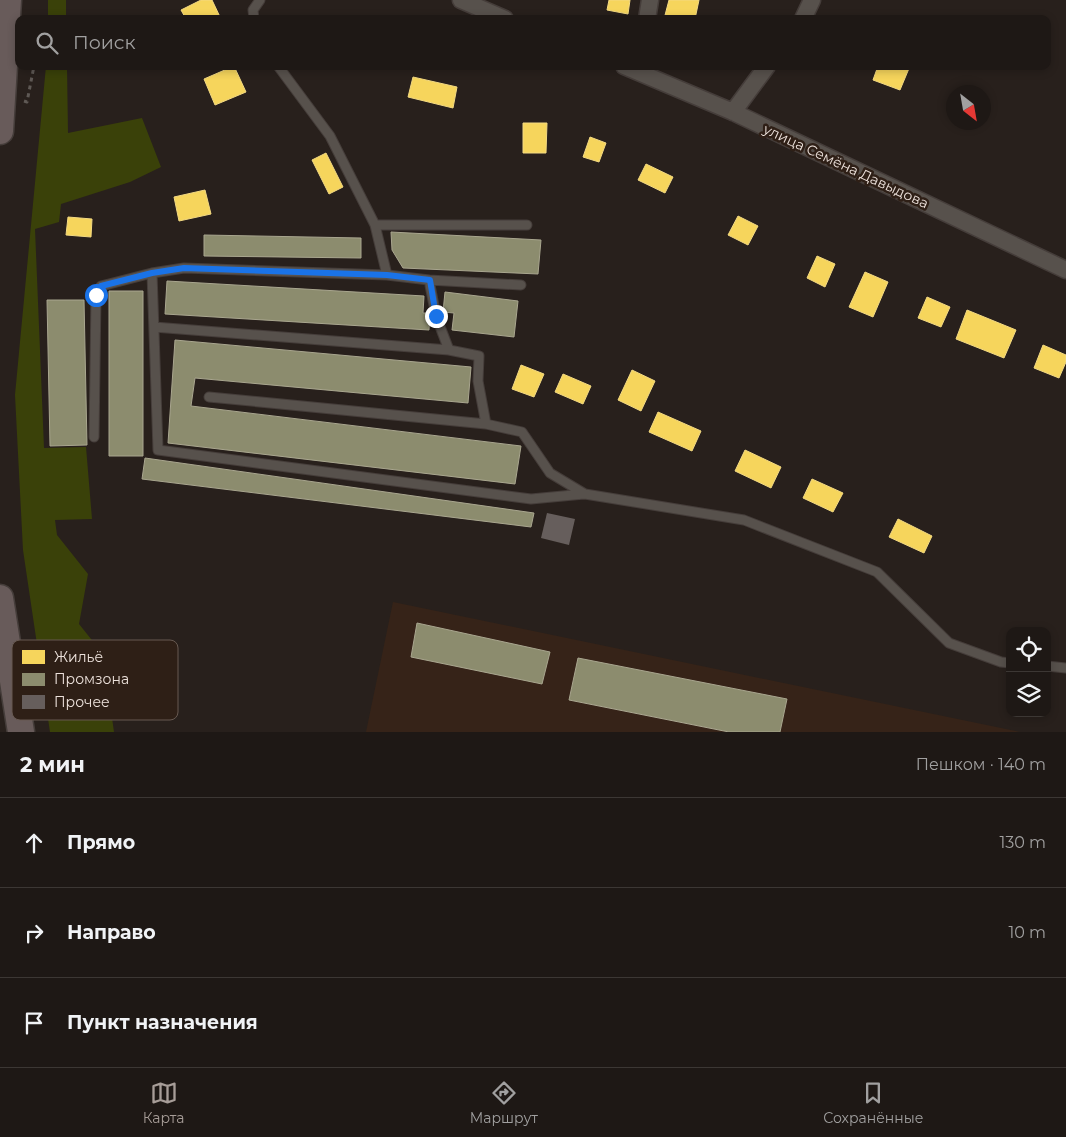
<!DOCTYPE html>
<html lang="ru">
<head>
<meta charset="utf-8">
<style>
	:root { --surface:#1e1815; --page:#2b2522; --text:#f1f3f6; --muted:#a1a0a0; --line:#3c3734; --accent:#a79d98 }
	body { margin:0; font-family:Montserrat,sans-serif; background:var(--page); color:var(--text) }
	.controls { position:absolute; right:15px; bottom:15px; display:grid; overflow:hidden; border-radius:10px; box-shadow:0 2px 8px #0003 }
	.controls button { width:45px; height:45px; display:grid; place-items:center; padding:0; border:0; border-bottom:1px solid var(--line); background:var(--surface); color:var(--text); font:25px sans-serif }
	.compass { position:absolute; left:946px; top:85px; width:45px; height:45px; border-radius:50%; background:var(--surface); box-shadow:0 2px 8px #0003; rotate:149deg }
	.stop { position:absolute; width:15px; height:15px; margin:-11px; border:4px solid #1a73e8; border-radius:50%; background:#fff }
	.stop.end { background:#1a73e8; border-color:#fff; box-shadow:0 1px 5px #0008 }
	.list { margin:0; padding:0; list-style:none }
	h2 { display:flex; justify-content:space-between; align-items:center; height:65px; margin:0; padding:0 20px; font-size:21px }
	h2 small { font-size:16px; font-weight:400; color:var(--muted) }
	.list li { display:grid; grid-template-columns:32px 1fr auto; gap:15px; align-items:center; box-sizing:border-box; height:90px; padding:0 20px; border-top:1px solid var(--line) }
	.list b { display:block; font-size:19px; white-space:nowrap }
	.list em { font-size:16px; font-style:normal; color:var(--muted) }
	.icon { flex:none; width:28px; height:28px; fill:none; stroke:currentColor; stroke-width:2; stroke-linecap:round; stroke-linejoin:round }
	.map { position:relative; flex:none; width:1066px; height:732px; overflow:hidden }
	.search { position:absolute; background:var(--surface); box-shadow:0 2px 8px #0003; left:15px; right:15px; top:15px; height:55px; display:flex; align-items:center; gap:12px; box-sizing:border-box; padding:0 18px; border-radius:10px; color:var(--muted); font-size:19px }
	.sheet { height:335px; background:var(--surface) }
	nav { display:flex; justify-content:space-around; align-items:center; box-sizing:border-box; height:70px; border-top:1px solid var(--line); background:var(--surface); font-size:14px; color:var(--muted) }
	nav a { display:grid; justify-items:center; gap:2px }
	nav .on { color:var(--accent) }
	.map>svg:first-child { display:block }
	.built { fill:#362318 }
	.green { fill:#3a4109 }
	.homes { fill:#f6d55c; stroke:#f3d982 }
	.industry { fill:#8c8c6e; stroke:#a9a68f }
	.building { fill:#665e5c }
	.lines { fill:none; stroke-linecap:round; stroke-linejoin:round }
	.lane-casing { stroke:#453d3a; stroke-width:11 }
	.street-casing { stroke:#453d3a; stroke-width:19 }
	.primary-casing { stroke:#453d3a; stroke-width:29 }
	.path { stroke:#5f5955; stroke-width:3; stroke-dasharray:4 4; stroke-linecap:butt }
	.lane { stroke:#57514c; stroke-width:9 }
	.street { stroke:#57514c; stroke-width:16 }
	.primary { stroke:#685b5a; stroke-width:26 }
	.route { stroke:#1a73e8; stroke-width:6 }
	.labels { text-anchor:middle; stroke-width:5; stroke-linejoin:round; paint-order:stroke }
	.street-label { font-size:14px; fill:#ece1db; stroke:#2e1f16 }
	.key { fill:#2e1f16; stroke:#675951; stroke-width:1 }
	.key-label { font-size:14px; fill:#ece1db }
</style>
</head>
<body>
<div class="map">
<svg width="1066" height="732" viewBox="0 0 1066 732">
	<rect width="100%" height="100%" fill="#28201c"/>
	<path class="built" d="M393 602 1020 732H366Z"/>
	<path class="green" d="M48 0H66V19H48Z
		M46 66H67L68 133 142 118 161 167 130 182 61 204 59 222 35 229 44 448 86 447 92 519 55 520 57 535 88 574 79 624 103 654 114 732H50L23 550 15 395Z"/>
	<path class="homes" d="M201 0H212L221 19H186L181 10Z
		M609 0H630L628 14 607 10Z
		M669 0H699L695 19H664Z
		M234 66 246 92 215 105 204 79Z
		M878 66H910L900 90 873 80Z
		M413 77 457 87 453 108 408 97Z
		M523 123H547L546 153H523Z
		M590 137 606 143 599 162 583 157Z
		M326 153 343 187 329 194 312 160Z
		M646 164 673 177 665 193 638 180Z
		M205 190 211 214 179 221 174 197Z
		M738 216 758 226 748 245 728 235Z
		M68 217 92 219 91 237 66 235Z
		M817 256 835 264 825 287 807 278Z
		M865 272 888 282 873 317 849 307Z
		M927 297 950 307 941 327 918 318Z
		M967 310 1016 330 1004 358 956 339Z
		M1043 345 1066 355V362L1059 378 1034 368Z
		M521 365 544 374 534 397 512 389Z
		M632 370 655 381 641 411 618 400Z
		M563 374 591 386 583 404 555 392Z
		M658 412 701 431 692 451 649 432Z
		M745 450 781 467 771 488 735 471Z
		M812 479 843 493 833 512 803 498Z
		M898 519 932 536 924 553 889 537Z"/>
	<path class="industry" d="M391 232 541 240 538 274 403 268 392 250Z
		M204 235 361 238V258L204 256Z
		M167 281 424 296 423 313H430L429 330 165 314Z
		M109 291H143V456H109Z
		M445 292 518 301 514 337 452 330 454 313 443 312Z
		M47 300H84L87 445 50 446Z
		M175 340 471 367 468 403 195 378 191 406 521 446 515 484 168 443Z
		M145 458 534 513 531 527 142 479Z
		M417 623 550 652 542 684 411 657Z
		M578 658 787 699 780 732H729L569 700Z"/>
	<path class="building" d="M547 513 575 519 569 545 541 538Z"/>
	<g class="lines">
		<g class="lane-casing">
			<path id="lane" d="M254 19 253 10 260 0
				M278 66 330 136 375 225 387 275 429 280 436 316 449 350 479 356 478 381 486 424 522 432 550 473 585 494 744 520 877 572 949 643 1001 662 1010 663
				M375 225H527
				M152 273 184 268 387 275
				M429 280 521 285
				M154 327 449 350
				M209 397 486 424
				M94 437 96 295 101 286 152 273 158 450 531 499 584 494
				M1047 666 1066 668"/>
		</g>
		<g class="street-casing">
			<path id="street" d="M461 0 505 19
				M647 19 650 0
				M803 19 812 0
				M624 66 733 112 1066 270
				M733 112 767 66"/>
		</g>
		<g class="primary-casing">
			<path id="primary" d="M0 131 8 0
				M0 598 21 732"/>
		</g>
		<path class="path" d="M24 101 27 102 34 66"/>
		<use href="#lane" class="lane"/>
		<use href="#street" class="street"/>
		<use href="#primary" class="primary"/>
	</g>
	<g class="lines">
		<path class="route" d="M96 295 101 286 152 273 184 268 387 275 430 280 436 316"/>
	</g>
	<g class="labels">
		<g class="street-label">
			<text transform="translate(846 166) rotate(25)" y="5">улица Семёна Давыдова</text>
		</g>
	</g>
	<rect x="12" y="640" width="166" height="80" rx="8" class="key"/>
	<rect x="22" y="650" width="23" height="14" fill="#f6d55c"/>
	<rect x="22" y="673" width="23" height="13" fill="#8c8c6e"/>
	<rect x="22" y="695" width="23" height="14" fill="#665e5c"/>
	<g class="key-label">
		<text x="54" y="662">Жильё</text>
		<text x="54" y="684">Промзона</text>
		<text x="54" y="707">Прочее</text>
	</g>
</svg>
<div class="controls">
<button><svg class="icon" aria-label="locate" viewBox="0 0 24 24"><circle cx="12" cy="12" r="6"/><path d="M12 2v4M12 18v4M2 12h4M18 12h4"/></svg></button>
<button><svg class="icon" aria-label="layers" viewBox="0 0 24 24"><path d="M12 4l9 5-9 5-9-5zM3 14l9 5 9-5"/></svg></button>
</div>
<svg class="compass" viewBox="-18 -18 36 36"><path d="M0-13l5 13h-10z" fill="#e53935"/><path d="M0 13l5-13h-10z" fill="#a1a0a0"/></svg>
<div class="stop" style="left:96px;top:295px"></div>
<div class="stop end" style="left:436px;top:316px"></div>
<div class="search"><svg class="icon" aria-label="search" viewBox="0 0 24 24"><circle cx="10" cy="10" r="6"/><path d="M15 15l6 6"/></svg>Поиск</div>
</div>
<section class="sheet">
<h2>2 мин<small>Пешком · 140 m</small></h2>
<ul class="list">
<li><svg class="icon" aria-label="ahead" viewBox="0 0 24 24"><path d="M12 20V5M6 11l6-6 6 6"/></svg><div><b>Прямо</b></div><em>130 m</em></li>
<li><svg class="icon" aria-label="right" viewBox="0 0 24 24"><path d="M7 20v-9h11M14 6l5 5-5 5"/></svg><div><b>Направо</b></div><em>10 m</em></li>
<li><svg class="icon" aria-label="arrive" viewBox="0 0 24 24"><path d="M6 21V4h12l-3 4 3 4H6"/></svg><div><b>Пункт назначения</b></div></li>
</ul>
</section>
<nav>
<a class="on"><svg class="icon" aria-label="map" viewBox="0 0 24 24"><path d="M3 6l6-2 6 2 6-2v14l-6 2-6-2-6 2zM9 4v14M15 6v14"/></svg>Карта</a>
<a><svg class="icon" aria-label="directions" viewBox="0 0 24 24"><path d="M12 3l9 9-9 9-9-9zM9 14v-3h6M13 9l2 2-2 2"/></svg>Маршрут</a>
<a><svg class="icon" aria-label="saved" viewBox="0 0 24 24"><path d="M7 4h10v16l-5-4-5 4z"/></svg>Сохранённые</a>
</nav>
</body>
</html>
